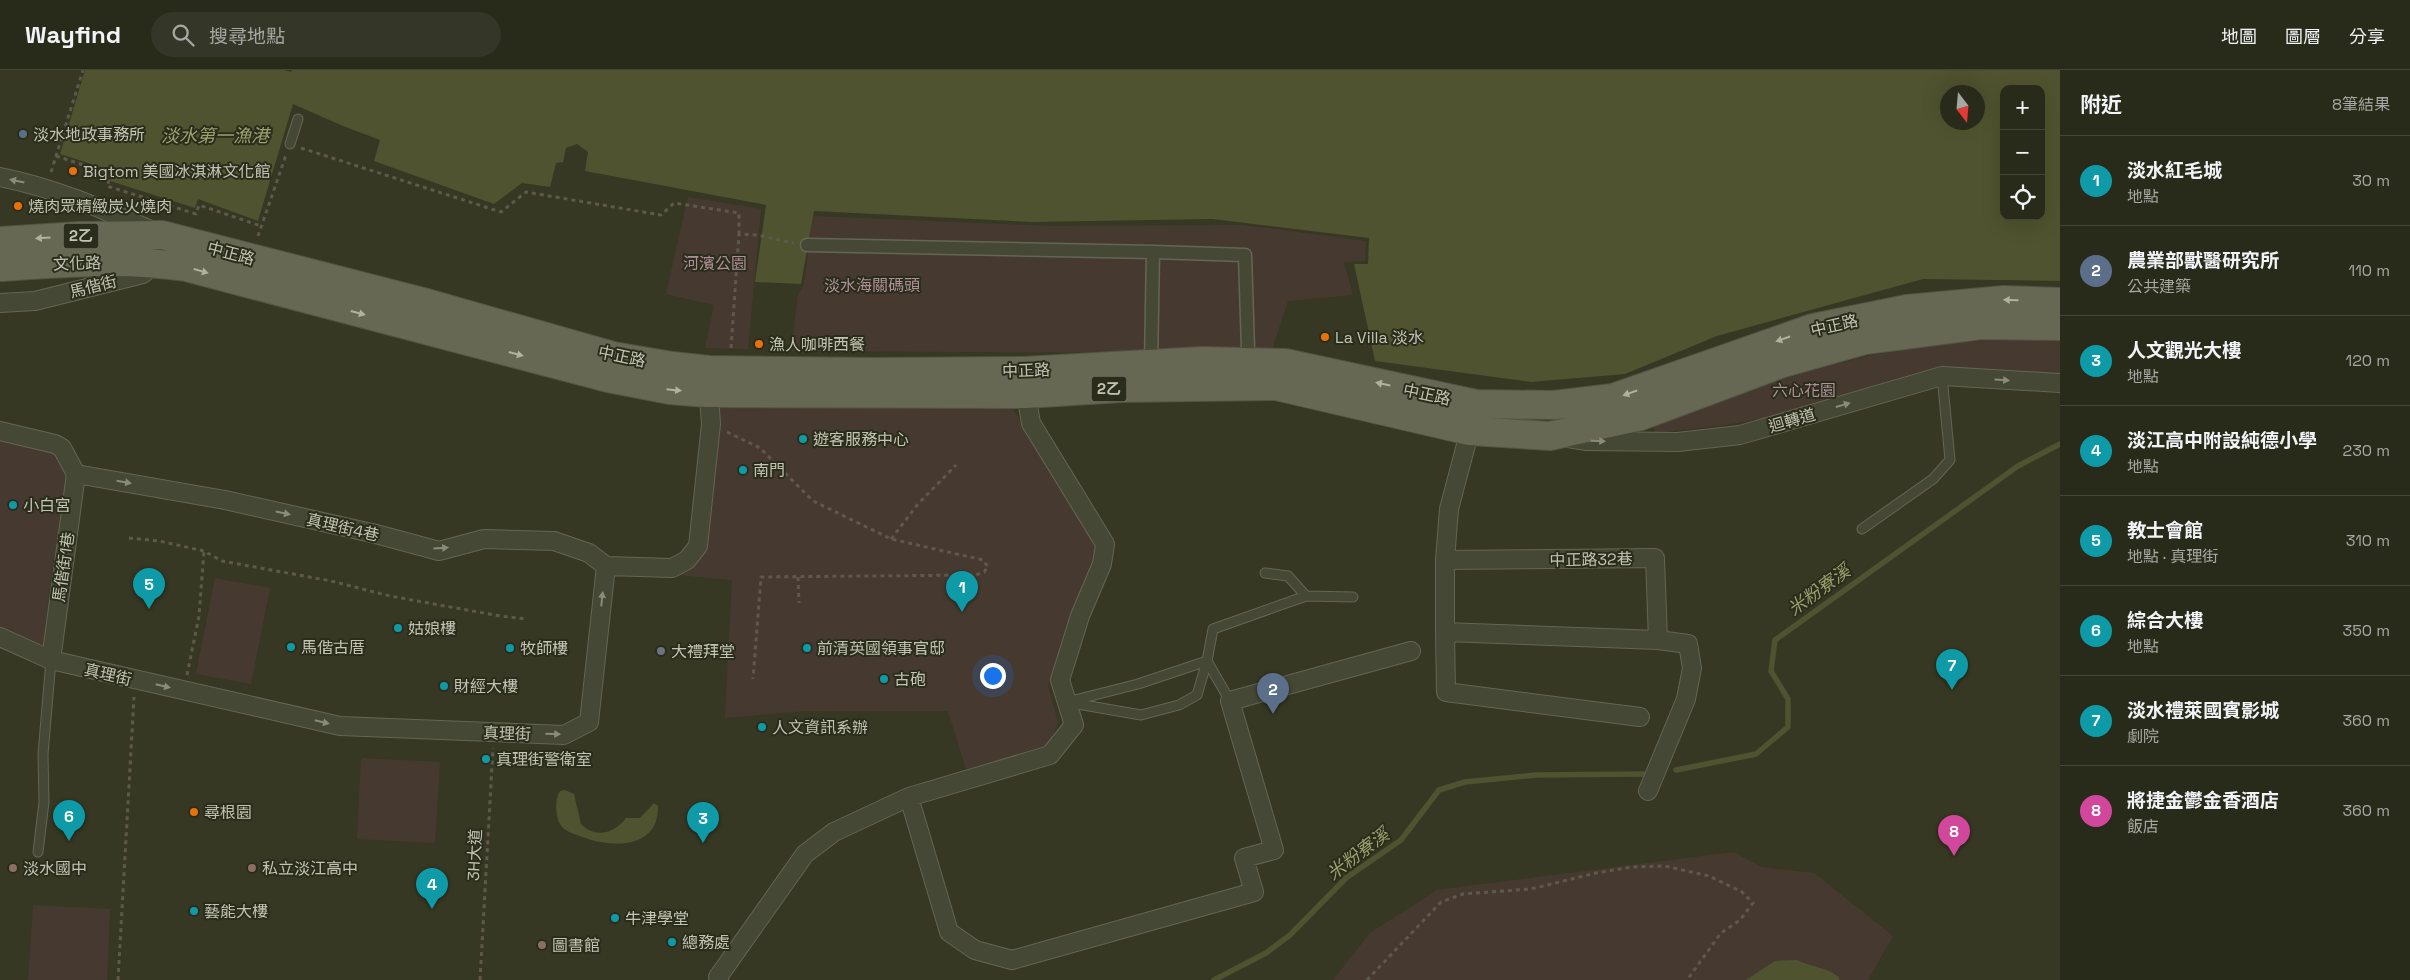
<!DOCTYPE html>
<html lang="zh-TW">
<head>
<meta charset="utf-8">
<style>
	:root { --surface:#282a1a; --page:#343627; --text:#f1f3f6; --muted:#a5a7a2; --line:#444639; --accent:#d6ab8b }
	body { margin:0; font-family:"Space Grotesk","Noto Sans TC",sans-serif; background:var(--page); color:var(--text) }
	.controls { position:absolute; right:15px; top:15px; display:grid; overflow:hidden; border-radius:10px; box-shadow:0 5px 20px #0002 }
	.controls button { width:45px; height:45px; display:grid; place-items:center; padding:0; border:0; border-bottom:1px solid var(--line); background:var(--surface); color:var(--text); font:25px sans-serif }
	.compass { position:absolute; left:1940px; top:15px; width:45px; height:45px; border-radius:50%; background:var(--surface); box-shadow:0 5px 20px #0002; rotate:164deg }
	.you { position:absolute; left:992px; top:605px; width:18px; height:18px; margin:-12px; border:4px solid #fff; border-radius:50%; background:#1a73e8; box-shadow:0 0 0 8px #1a73e833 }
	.badge { display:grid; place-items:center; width:32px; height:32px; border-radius:50%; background:var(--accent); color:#fff; font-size:16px; font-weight:700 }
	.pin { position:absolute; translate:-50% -41px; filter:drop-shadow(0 1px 2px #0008) }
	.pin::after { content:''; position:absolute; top:26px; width:18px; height:15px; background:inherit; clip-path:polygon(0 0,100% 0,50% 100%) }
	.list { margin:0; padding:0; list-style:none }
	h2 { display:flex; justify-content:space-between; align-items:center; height:65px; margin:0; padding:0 20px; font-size:21px }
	h2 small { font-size:16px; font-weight:400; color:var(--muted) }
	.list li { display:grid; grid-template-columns:32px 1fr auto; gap:15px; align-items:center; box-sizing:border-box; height:90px; padding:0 20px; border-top:1px solid var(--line) }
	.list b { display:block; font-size:19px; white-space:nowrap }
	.list p { margin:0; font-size:16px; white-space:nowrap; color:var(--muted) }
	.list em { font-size:16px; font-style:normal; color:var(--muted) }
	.icon { flex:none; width:28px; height:28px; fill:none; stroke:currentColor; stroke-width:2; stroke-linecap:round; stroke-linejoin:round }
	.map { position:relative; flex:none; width:2060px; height:910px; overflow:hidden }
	header { display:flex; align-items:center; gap:30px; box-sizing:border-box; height:70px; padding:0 25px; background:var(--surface); border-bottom:1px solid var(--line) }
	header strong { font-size:24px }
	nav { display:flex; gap:28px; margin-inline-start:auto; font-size:18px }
	.search { width:350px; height:45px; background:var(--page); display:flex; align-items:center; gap:12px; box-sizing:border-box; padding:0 18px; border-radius:28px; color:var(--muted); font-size:19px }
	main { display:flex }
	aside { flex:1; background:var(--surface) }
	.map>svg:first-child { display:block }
	.green { fill:#463a30 }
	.water { fill:#4f532f; fill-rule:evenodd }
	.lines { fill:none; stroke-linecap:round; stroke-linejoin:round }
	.stream { stroke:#4f532f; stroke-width:5.5 }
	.service-casing { stroke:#646654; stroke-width:11 }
	.pedestrian-casing { stroke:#646654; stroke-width:15 }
	.minor-casing { stroke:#646654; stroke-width:20 }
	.primary-casing { stroke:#525443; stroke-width:30 }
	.path { stroke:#5f584b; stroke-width:3; stroke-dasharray:4 4; stroke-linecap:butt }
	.service { stroke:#464836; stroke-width:9 }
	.pedestrian { stroke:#464836; stroke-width:12 }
	.minor { stroke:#464836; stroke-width:18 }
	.primary { stroke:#666854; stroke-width:28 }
	.oneway { fill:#8a8c7a }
	.oneway2 { fill:#b0b29e }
	.service-dot { fill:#5c6f8a; stroke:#2b2d1c; stroke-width:2 }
	.food-dot { fill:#e8710a; stroke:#2b2d1c; stroke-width:2 }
	.culture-dot { fill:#0f9aa8; stroke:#2b2d1c; stroke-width:2 }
	.worship-dot { fill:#6b7280; stroke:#2b2d1c; stroke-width:2 }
	.education-dot { fill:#8d6e63; stroke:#2b2d1c; stroke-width:2 }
	.labels { text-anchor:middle; stroke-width:4; stroke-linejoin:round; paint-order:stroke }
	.shield { fill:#2b2d1c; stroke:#959784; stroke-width:1 }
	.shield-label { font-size:15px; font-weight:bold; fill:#c2c4b1 }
	.poi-label { font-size:16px; fill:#c2c4b1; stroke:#2b2d1c; text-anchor:start }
	.street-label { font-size:16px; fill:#c2c4b1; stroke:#2b2d1c }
	.park-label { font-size:16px; fill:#af8f98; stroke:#2b2d1c }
	.water-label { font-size:18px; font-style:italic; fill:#9ca16d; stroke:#2b2d1c }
</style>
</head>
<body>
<header>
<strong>Wayfind</strong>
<div class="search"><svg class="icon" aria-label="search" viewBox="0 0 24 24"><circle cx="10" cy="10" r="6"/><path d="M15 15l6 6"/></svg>搜尋地點</div>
<nav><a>地圖</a><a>圖層</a><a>分享</a></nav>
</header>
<main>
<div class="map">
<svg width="2060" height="910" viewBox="0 0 2060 910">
	<rect width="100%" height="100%" fill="#363823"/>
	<path class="green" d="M688 127 761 139 748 279 705 278 714 235 666 224Z
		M813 146 1050 156 1242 155 1366 171 1365 191 1344 192 1353 225 1288 231 1272 279 1151 283 791 281 798 225 804 214Z
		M2003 270 2060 271V303L1938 298 1774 347 1719 356 1654 363V355L1801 303 1868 286 1933 274Z
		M723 335 1012 337 1097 478 1048 616 1058 652 1049 675 966 699 948 641H803L725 648 732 510 677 505 700 483 720 338Z
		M0 368 58 379 66 396 68 414 52 499 42 583 0 566Z
		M215 508 270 518 251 614 196 604Z
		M361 688 440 692 435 773 357 769Z
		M1734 782 1761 797 1814 803 1893 866 1868 910H1333L1370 863 1437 820Z
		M33 835 110 839 107 910H28Z"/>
	<path class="water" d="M85 0H284L291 2 292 0H2060V211L1923 209 1717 266 1625 304 1531 312 1375 291 1354 194H1368L1369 168 1212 149 1032 152 814 141 801 214 755 212 766 135 585 101 588 82 577 74 566 78 563 92 556 93 550 117 522 113 494 134 374 91 380 70 343 56 293 34 258 151 198 129 195 138 110 111 113 101 60 84ZM2004 19H2041V146H2004ZM1948 22H1978V52H1948Z
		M565 720 574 724 581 754C595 769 615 763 626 748H640L654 733 658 736C659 777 616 778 588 769 580 766 569 763 563 758 555 750 554 730 560 721Z
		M1797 890C1811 897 1826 897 1839 907V910H1746L1775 891Z"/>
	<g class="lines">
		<path class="stream" d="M1676 700 1756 684 1788 657V629L1771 601 1775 570 2018 396 2060 374
			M1214 910 1266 883 1290 865 1346 808 1401 770 1439 720 1465 712 1536 705 1644 704"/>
		<g class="service-casing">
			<path id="service" d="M290 74 298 49
				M1862 459 1933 409 1950 390 1942 306
				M1306 526 1353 527
				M1207 591 1230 631
				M1067 632 1138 614 1207 591 1213 559 1306 526 1288 506 1265 503
				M1072 633 1141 645 1179 635 1197 625 1207 591
				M38 782 44 732 43 684 51 590"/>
		</g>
		<g class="pedestrian-casing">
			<path id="pedestrian" d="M807 175 1153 182 1151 294
				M1153 182 1245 185 1248 280"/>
		</g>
		<g class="minor-casing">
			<path id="minor" d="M0 107C57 118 109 142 162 165L154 192 143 204 35 231 0 233
				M1026 324 1031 353 1105 474 1102 494 1080 546 1060 610 1074 655 1050 685 909 727 949 862 975 880 1012 890 1254 822 1244 788 1274 780 1230 631 1411 581
				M1472 352 1449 439 1445 490V562L1658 570 1688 574 1692 598 1686 629 1648 721
				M0 361 55 374 62 378 76 404
				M1568 368 1587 371 1678 372 1740 365 1942 306 2060 313
				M76 404 225 430 376 464 439 481 484 469 554 471 589 483 606 496
				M1445 490 1655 488 1658 570
				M1445 562 1446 622 1640 647
				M0 567 51 590 340 656 564 665 589 652 606 496 672 498 687 490 698 476 711 354 708 313
				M51 590 76 404
				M719 910 718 907 805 784 834 762 909 727"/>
		</g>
		<g class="primary-casing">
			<path id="primary" d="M0 171 79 166 162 165 423 232 613 286 672 296 709 300 875 302 1024 301 1202 291 1285 293 1476 334 1554 335 1613 328 1813 258 1907 239 2004 230 2060 232
				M0 197C62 193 124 188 186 197L608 308 670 320 707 323 1026 324 1121 318 1276 316 1470 361 1550 366 1641 346 1783 293 1865 270 1981 255 2060 256"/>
		</g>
		<path class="path" d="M301 78 501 142 526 122 661 145 674 133 739 143V164
			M56 86 111 104 107 116 196 144 199 135 261 156
			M51 102 83 0
			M258 166 286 85
			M731 278 739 164 757 165 794 173
			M727 362 760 378 813 431 891 469 983 490 988 497 984 502 976 505 761 507 753 609
			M129 468 159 471 204 481 222 491 331 511 390 526 500 546 527 549
			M891 469 918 434 956 395
			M798 507 799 533
			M187 605 199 546 204 481
			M118 910 134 627
			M480 910 493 678
			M1367 910 1441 832 1463 824 1531 819 1596 803 1632 797 1665 796 1709 806 1742 822 1753 833 1740 850 1721 863 1687 910"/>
		<use href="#service" class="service"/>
		<use href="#pedestrian" class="pedestrian"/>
		<use href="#minor" class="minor"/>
		<use href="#primary" class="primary"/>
	</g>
	<defs><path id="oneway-solid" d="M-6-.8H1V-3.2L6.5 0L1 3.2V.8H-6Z" transform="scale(1.25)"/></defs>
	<g class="oneway">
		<use href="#oneway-solid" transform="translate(17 111) rotate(-168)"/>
		<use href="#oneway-solid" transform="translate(2002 310) rotate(3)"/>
		<use href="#oneway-solid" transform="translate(1843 335) rotate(-16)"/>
		<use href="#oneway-solid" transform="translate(1598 371) rotate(1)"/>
		<use href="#oneway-solid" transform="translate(124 412) rotate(10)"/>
		<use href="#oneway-solid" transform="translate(283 443) rotate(12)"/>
		<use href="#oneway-solid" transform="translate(441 478) rotate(-4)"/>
		<use href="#oneway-solid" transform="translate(602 529) rotate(-84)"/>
		<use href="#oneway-solid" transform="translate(163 616) rotate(13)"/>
		<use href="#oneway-solid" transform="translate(322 652) rotate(13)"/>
		<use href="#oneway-solid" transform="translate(553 664) rotate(2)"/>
	</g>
	<g class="oneway2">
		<use href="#oneway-solid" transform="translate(43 168) rotate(176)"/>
		<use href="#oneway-solid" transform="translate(201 201) rotate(16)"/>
		<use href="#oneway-solid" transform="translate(2011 230) rotate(-179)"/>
		<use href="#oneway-solid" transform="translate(358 243) rotate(15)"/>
		<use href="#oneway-solid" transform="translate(1783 269) rotate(161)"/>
		<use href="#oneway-solid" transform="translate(516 284) rotate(15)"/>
		<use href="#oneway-solid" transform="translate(1383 314) rotate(-168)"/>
		<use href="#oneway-solid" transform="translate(674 320) rotate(6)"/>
		<use href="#oneway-solid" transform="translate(1630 323) rotate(161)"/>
	</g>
	<circle class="service-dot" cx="23" cy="64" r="5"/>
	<g class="food-dot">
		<circle cx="73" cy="101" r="5"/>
		<circle cx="18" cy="136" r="5"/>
		<circle cx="1325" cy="267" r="5"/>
		<circle cx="759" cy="274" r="5"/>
		<circle cx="194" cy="742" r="5"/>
	</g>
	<g class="culture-dot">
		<circle cx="803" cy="369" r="5"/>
		<circle cx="743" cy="400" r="5"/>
		<circle cx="13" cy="435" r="5"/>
		<circle cx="398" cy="558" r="5"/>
		<circle cx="291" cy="577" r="5"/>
		<circle cx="510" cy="578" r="5"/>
		<circle cx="807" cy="578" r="5"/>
		<circle cx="884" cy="609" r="5"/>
		<circle cx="444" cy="616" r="5"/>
		<circle cx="762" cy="657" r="5"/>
		<circle cx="486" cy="689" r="5"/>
		<circle cx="194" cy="841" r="5"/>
		<circle cx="615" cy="848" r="5"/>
		<circle cx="672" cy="872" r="5"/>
	</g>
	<circle class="worship-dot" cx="661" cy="581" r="5"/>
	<g class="education-dot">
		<circle cx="13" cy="798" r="5"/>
		<circle cx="252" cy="798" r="5"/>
		<circle cx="542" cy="875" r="5"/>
	</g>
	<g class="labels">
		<g class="shield">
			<rect x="63.5" y="153.5" width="35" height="25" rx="4"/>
			<rect x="1091.5" y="306.5" width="35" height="25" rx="4"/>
		</g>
		<g class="shield-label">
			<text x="81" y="171">2乙</text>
			<text x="1109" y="324">2乙</text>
		</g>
		<g class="poi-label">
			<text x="33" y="70">淡水地政事務所</text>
			<text x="83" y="107">Bigtom 美國冰淇淋文化館</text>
			<text x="28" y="142">燒肉眾精緻炭火燒肉</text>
			<text x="1335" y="273">La Villa 淡水</text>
			<text x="769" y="280">漁人咖啡西餐</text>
			<text x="813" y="375">遊客服務中心</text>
			<text x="753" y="406">南門</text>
			<text x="23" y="441">小白宮</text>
			<text x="408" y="564">姑娘樓</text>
			<text x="301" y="583">馬偕古厝</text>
			<text x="520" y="584">牧師樓</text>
			<text x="817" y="584">前清英國領事官邸</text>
			<text x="671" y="587">大禮拜堂</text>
			<text x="894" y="615">古砲</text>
			<text x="454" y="622">財經大樓</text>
			<text x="772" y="663">人文資訊系辦</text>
			<text x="496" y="695">真理街警衛室</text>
			<text x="204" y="748">尋根園</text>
			<text x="23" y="804">淡水國中</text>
			<text x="262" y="804">私立淡江高中</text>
			<text x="204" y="847">藝能大樓</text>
			<text x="625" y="854">牛津學堂</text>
			<text x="682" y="878">總務處</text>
			<text x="552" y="881">圖書館</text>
		</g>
		<g class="street-label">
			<text transform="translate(231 183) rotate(15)" y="6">中正路</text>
			<text transform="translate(77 193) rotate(-2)" y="6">文化路</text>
			<text transform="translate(93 216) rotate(-14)" y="6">馬偕街</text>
			<text transform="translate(1834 255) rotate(-13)" y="6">中正路</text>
			<text transform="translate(622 286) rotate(12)" y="6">中正路</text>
			<text transform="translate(1026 300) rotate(-2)" y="6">中正路</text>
			<text transform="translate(1427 324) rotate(12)" y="6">中正路</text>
			<text transform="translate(1792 350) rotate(-16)" y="6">迴轉道</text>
			<text transform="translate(343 457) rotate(13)" y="6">真理街4巷</text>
			<text transform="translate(1591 489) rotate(-1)" y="6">中正路32巷</text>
			<text transform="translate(63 497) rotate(-82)" y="6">馬偕街1巷</text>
			<text transform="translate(108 604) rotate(13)" y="6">真理街</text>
			<text transform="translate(507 663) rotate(2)" y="6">真理街</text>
			<text transform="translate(474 785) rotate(-87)" y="6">3H大道</text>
		</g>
		<g class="park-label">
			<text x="715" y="199">河濱公園</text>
			<text x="872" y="221">淡水海關碼頭</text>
			<text x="1804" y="326">六心花園</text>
		</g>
		<g class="water-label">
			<text x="215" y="72">淡水第一漁港</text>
			<text transform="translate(1819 520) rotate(-36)" y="6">米粉寮溪</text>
			<text transform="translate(1358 784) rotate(-37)" y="6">米粉寮溪</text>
		</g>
	</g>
</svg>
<div class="controls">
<button>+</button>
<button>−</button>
<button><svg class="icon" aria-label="locate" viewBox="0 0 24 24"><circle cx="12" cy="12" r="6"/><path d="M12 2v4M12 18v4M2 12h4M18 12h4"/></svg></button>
</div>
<svg class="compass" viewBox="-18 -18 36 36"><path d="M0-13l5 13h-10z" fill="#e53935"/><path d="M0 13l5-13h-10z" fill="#a5a7a2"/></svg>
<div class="you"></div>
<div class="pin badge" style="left:962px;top:542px;background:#0f9aa8">1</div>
<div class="pin badge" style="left:1273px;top:644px;background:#5c6f8a">2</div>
<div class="pin badge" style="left:703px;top:773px;background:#0f9aa8">3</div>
<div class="pin badge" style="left:432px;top:839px;background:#0f9aa8">4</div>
<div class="pin badge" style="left:149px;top:539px;background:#0f9aa8">5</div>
<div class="pin badge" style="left:69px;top:771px;background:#0f9aa8">6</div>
<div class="pin badge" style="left:1952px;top:620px;background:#0f9aa8">7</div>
<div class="pin badge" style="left:1954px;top:786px;background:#d1479c">8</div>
</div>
<aside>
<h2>附近<small>8筆結果</small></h2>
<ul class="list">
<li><span class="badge" style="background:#0f9aa8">1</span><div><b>淡水紅毛城</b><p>地點</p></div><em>30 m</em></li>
<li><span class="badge" style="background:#5c6f8a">2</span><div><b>農業部獸醫研究所</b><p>公共建築</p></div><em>110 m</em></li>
<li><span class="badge" style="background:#0f9aa8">3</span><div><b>人文觀光大樓</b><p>地點</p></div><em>120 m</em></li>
<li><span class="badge" style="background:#0f9aa8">4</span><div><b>淡江高中附設純德小學</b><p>地點</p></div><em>230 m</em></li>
<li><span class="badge" style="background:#0f9aa8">5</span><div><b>教士會館</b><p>地點 · 真理街</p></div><em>310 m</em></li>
<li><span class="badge" style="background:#0f9aa8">6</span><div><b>綜合大樓</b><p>地點</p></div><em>350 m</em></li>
<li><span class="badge" style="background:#0f9aa8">7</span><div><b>淡水禮萊國賓影城</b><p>劇院</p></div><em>360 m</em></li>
<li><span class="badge" style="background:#d1479c">8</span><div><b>將捷金鬱金香酒店</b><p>飯店</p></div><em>360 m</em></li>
</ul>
</aside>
</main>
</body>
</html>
